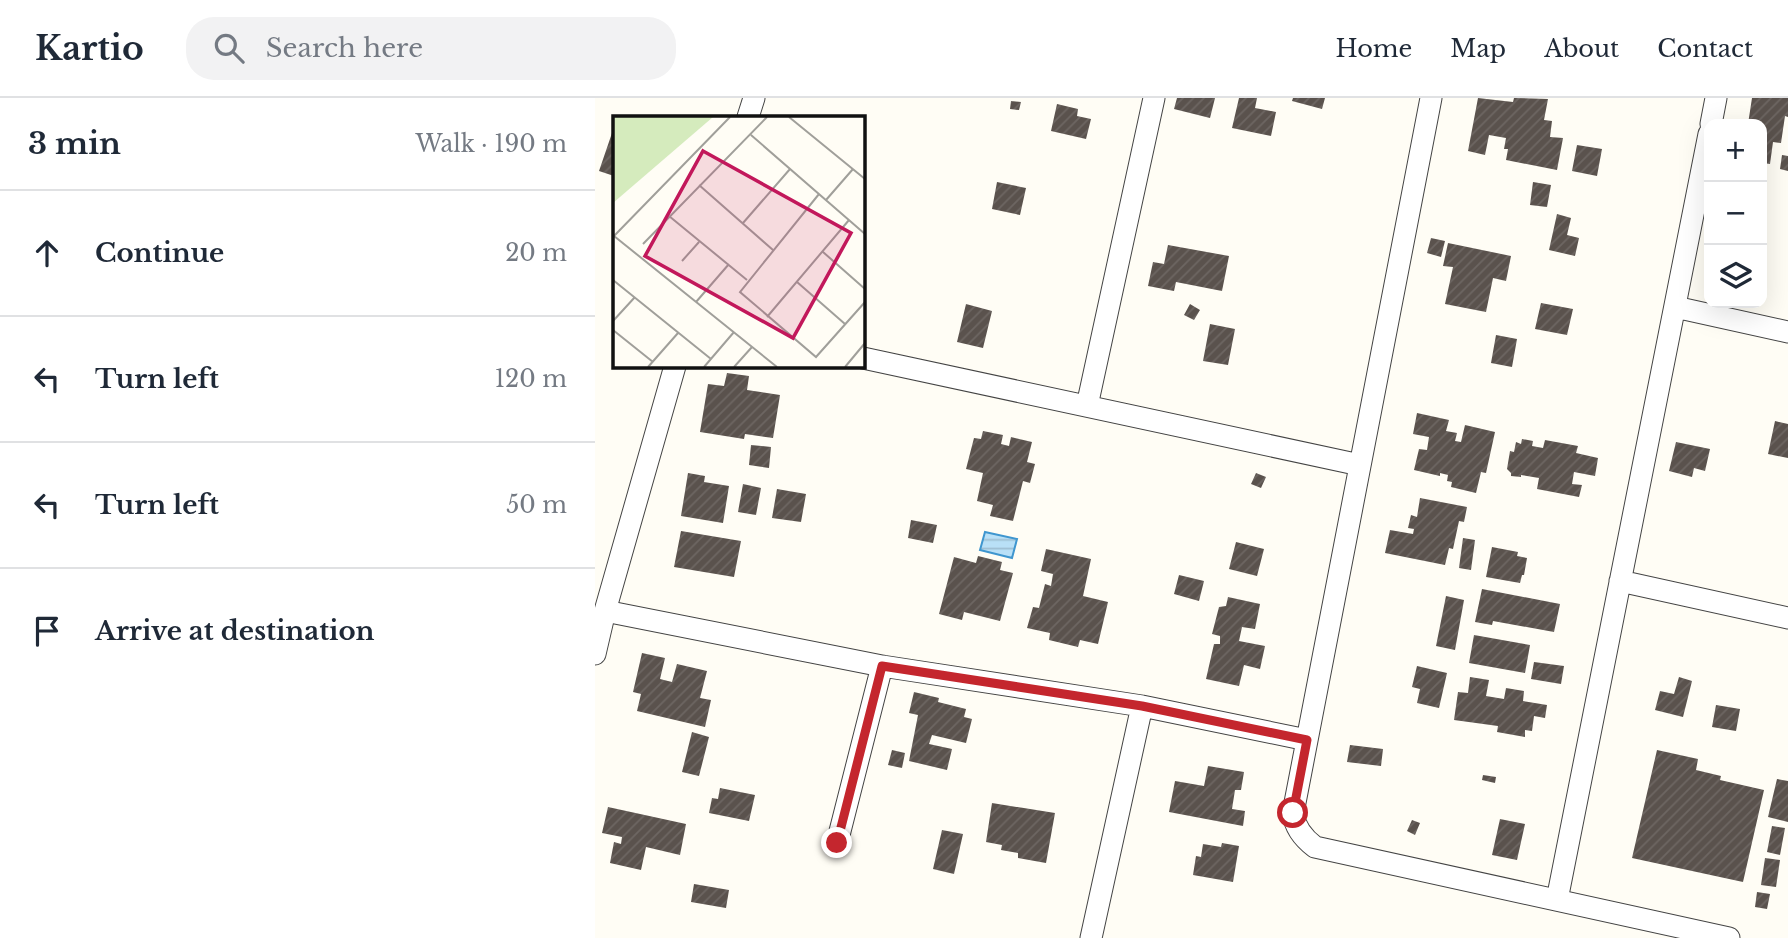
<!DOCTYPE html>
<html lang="en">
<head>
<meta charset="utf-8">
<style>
	:root { --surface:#fff; --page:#f2f2f3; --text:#1f2937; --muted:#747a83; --line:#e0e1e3 }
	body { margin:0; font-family:"Libre Baskerville",serif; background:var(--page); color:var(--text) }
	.controls { position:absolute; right:21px; top:21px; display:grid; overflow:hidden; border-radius:14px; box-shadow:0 7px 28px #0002 }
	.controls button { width:63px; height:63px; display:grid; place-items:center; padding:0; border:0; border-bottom:2px solid var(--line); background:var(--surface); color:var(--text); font:35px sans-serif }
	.stop { position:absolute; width:21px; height:21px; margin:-16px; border:5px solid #c4262e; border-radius:50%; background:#fff }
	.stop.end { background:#c4262e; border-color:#fff; box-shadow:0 2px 7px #0008 }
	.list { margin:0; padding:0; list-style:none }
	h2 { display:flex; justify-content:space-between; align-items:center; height:91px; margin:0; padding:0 28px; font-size:30px }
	h2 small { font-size:23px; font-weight:400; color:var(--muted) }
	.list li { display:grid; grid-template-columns:46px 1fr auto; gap:21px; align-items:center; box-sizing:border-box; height:126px; padding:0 28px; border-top:2px solid var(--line) }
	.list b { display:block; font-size:26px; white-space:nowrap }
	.list em { font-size:23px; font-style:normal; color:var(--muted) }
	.icon { flex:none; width:38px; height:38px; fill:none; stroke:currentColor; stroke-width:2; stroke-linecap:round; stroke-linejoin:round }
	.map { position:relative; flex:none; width:1193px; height:840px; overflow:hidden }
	header { display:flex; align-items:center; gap:42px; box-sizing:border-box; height:98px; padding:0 35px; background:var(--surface); border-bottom:2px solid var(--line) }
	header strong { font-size:33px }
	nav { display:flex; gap:38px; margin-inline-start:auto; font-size:24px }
	.search { width:490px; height:63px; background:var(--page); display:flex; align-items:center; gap:18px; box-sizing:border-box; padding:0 24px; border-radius:28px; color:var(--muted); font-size:26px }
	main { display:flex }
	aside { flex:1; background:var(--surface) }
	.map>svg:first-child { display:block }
	.water { fill:url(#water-rules); stroke:#3f96cf; stroke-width:2 }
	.building { fill:url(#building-hatch) }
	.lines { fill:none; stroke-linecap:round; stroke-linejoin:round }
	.street-casing { stroke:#444; stroke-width:23 }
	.street { stroke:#fff; stroke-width:21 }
	.route { stroke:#c4262e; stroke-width:9 }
	.inset-road { fill:none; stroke:#a09f9a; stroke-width:2 }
	.view { fill:#c2185b; fill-opacity:0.15; stroke:#c2185b; stroke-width:3.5 }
	.inset-edge { fill:none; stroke:#111; stroke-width:3.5 }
</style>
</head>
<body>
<header>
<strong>Kartio</strong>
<div class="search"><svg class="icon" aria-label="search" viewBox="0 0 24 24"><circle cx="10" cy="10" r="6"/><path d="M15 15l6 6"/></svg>Search here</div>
<nav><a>Home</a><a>Map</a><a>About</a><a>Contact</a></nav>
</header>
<main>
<aside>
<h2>3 min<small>Walk · 190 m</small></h2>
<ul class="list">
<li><svg class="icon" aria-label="ahead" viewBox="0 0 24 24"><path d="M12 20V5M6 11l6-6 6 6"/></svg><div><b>Continue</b></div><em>20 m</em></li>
<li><svg class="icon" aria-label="left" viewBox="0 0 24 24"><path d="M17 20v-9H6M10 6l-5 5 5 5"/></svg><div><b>Turn left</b></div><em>120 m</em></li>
<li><svg class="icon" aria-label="left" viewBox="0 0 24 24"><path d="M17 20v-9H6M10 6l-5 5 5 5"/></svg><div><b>Turn left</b></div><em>50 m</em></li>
<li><svg class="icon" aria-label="arrive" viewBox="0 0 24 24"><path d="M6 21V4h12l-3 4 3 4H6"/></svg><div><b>Arrive at destination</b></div></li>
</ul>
</aside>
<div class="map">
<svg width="1193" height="840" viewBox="0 0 1193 840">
	<defs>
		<pattern id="water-rules" width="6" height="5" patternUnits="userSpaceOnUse" patternTransform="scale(1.75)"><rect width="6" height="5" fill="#b9e0f7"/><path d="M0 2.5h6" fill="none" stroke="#9ebfd3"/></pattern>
		<pattern id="building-hatch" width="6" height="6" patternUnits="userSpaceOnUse" patternTransform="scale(1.75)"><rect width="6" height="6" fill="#5a524d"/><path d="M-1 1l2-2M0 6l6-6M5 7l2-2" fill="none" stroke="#6d6662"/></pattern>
	</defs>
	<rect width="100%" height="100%" fill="#fffdf5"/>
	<path class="water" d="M390 434 422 441 417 460 385 452Z"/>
	<path class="building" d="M582 0H620L615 20 579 11Z
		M644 0H662L660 10 681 14 676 38 637 30Z
		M698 0H730L727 11 697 3Z
		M883 0 918 4 919 0 953 1 949 22 957 23 955 39 968 40 962 72 911 62 913 51H909L911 40 894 37 890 57 873 53Z
		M1157 0H1193V19L1190 18 1186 45 1178 44 1175 66 1167 65V26H1153Z
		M416 3 426 4 424 12 415 11Z
		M462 6 483 11 482 18 496 21 491 41 456 33Z
		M17 35 19 36V78L4 73Z
		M982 47 1007 51 1002 78 977 73Z
		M1187 57 1193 58V73L1185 71Z
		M402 84 431 90 425 117 397 111Z
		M938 84 956 87 952 109 935 107Z
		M962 116 976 120 972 137 984 140 980 158 954 152Z
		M836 140 850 143 846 159 832 155Z
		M853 145 916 158 911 183 898 180 891 214 850 206 858 169 848 168Z
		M573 147 634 158 627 193 581 184 579 193 553 188 558 164 569 166Z
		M946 205 978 211 972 237 940 231Z
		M371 206 397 213 388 250 362 244Z
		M595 206 605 212 599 222 589 217Z
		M615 226 640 231 633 267 608 263Z
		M901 237 922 241 917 269 896 265Z
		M132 275 154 278 152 292 185 297 178 340 150 336 149 341 105 334 113 286 129 288Z
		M822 315 854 322 851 333 862 335 860 343 866 344 870 327 900 334 891 375 886 374 881 395 856 389 857 384 852 383 853 377 845 375V378L819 372 824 351 832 352 834 339 818 336Z
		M1180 323 1193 326V360L1173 356Z
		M388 333 408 337 406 346 414 348 416 339 437 344 432 364 440 366 435 385 428 383 418 423 395 418 398 407 382 403 388 375 371 371 379 340 386 341Z
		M927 341 938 343 937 348 948 350 950 342 983 348 981 355 1003 360 1000 378 979 374 977 386 987 387 984 399 942 391 944 380 926 377V379L916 378V375L912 371 915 353 919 354 921 344 926 346Z
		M1081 344 1115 351 1110 373 1099 370 1097 379 1074 373Z
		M156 347 176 349 174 370 154 367Z
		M93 375 110 378 109 384 134 388 128 425 86 418Z
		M661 375 671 379 666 390 656 386Z
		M148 386 166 390 161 417 143 414Z
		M182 391 211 396 206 424 177 420Z
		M825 400 872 409 869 424 864 423 858 451 854 450 850 467 790 455 795 432 818 436 819 431 813 430 816 417 822 419Z
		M316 422 342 427 338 445 313 440Z
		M86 433 146 443 139 479 79 469Z
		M868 440 880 442 876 472 864 470Z
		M641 444 669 451 662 478 634 471Z
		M897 449 923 454 922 458 932 460 929 477H927L925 485 891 479Z
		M451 451 496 461 488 498 513 504 503 546 485 542 483 549 454 542 455 535 432 530 438 509 444 510 450 486 456 488 458 476 446 473Z
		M383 458 407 464 405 472 418 475 405 523 369 514 367 522 344 516 359 459 381 465Z
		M584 477 609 483 604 503 579 496Z
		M887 491 965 506 959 534 898 523 897 527 880 524Z
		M851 498 869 502 860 552 841 548Z
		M633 499 665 506 660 531 647 529 644 543 670 548 665 571 649 567 644 588 611 581 619 546H625V538L617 536 624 509 631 508Z
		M879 537 935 547 930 575 874 565Z
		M47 555 70 560 65 581 77 584 82 566 112 573 105 600 116 602 110 629 42 613 46 596 38 594Z
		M939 564 969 568 966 586 936 581Z
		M822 568 852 575 844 610 822 605 825 591 817 589Z
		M875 579 894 582 891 598 909 601 911 590 929 593 928 603 952 607 950 620 939 618 937 633 930 632V639L902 634 903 628 859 622 863 594 873 595Z
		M1084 579 1097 583 1088 619 1060 612 1065 593 1079 596Z
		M319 594 344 600 343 604 371 611 369 619 377 621 371 645 337 637 334 646 357 651 352 672 314 663 323 617 314 615Z
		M1121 607 1145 611 1141 633 1117 629Z
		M97 634 114 639 104 678 87 674Z
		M755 647 788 651 786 668 752 664Z
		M297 652 310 655 307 670 293 667Z
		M1062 652 1103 661 1101 672 1126 678 1125 682 1169 692 1148 784 1037 760Z
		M613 668 649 674 646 692H640L637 711 650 713 648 728 574 714 580 683 609 688Z
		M888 677 901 679 900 685 887 682Z
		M1182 681 1193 683V724L1173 719Z
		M125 690 160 697 154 723 114 715 117 700 123 701Z
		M397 705 460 715 451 765 423 760V755L406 752 407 747 391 744Z
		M13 709 91 726 85 757 51 749 46 772 15 765 19 744 26 746 27 739 7 735Z
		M905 721 930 726 922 762 897 757Z
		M817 722 825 725 820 737 812 733Z
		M1177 728 1190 730 1185 757 1172 754Z
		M347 732 368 736 359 776 338 771Z
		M627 745 644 748 638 784 598 777 601 758 606 759 608 746 626 749Z
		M1170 760 1185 762 1181 789 1166 787Z
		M99 786 134 792 131 810 96 804Z
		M1162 794 1175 796 1172 811 1160 809Z"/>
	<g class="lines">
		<g class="street-casing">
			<path id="street" d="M836 0 698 715C700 730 708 740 720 749L1134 840
				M153 19 159 0
				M1116 26 1121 0
				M1080 209 1193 234
				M268 260 765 367
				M492 308 559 0
				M1025 483 1193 520
				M10 513 287 568 547 608 712 642
				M0 556 10 513 80 268
				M242 745 287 568
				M962 802 1114 36
				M496 840 547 608"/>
		</g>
		<use href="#street" class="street"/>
	</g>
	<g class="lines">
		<path class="route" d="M242 745 287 568 547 608 712 642 698 715"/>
	</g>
	<g transform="translate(18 18)">
		<rect width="252" height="252" fill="#fffdf5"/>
		<path d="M0 1H100L0 87Z" fill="#d5ebbd"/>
		<path class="inset-road" d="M176 1 252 63M138 19 252 118M86 69 160 134M206 78 127 176 203 241 252 186M213 84 240 53M56 100 134 164M130 107 177 53M1 120 164 251M1 120 117 1M30 128 154 1M210 136 252 173M69 145 86 126M0 164 98 243M184 166 232 208M83 186 116 148M154 201 236 104M0 205 22 181M0 214 40 246M35 251 65 217M91 251 121 216M121 251 139 231M232 251 252 227"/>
		<path class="view" d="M90 35 238 117 180 222 32 140Z"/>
		<rect width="252" height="252" class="inset-edge"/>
	</g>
</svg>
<div class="controls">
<button>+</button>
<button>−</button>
<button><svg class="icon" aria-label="layers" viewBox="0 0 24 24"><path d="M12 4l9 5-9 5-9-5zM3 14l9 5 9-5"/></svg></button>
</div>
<div class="stop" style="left:698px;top:715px"></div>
<div class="stop end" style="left:242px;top:745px"></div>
</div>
</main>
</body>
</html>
